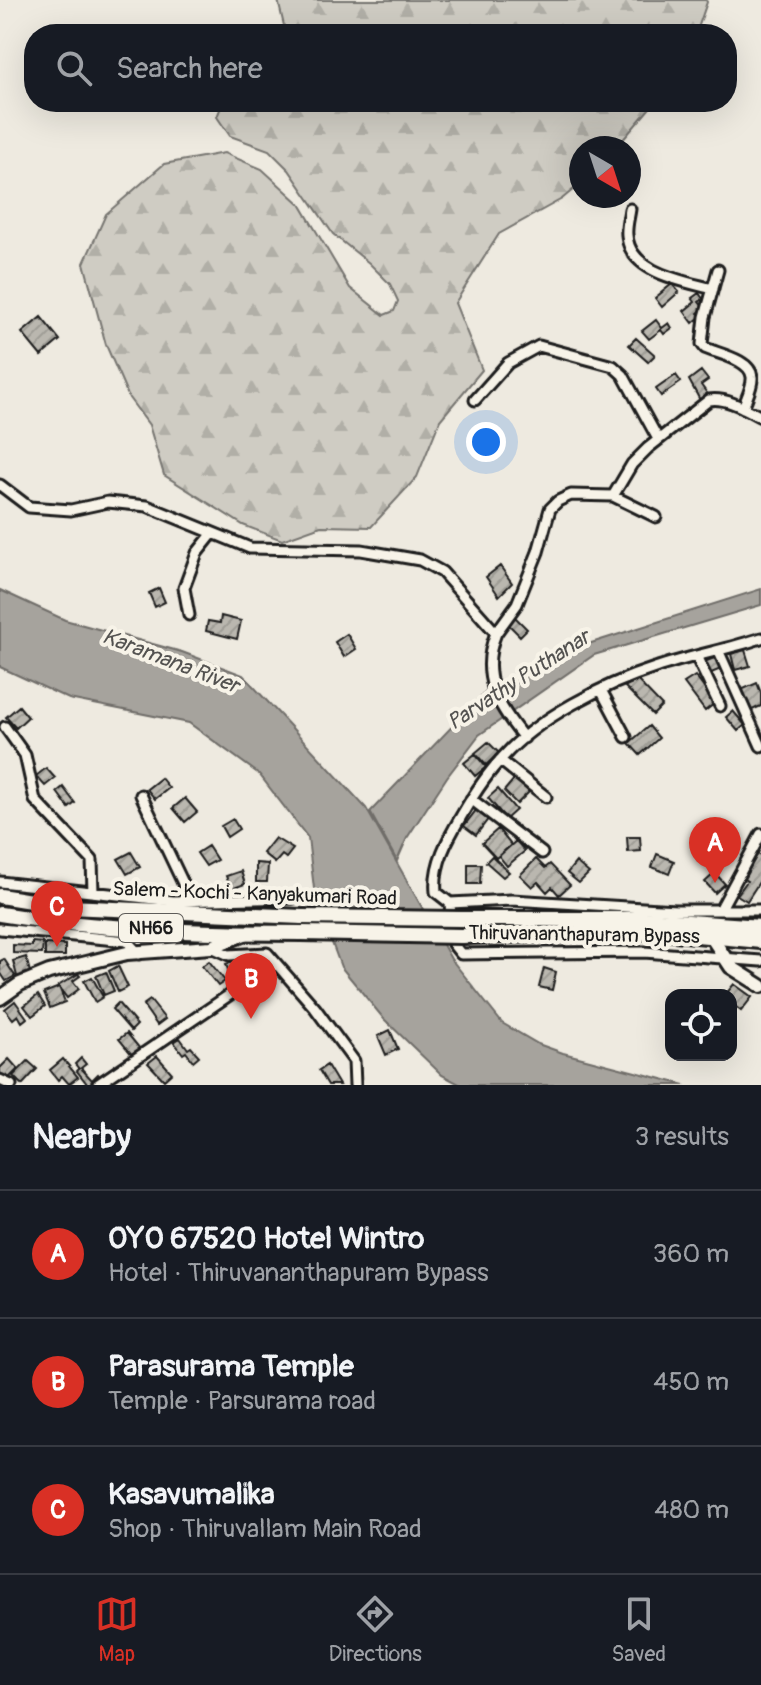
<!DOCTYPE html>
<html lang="en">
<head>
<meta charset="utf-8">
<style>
	:root { --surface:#171b24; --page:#242831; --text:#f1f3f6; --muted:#9ea1a6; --line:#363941; --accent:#d93025 }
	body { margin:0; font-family:Pangolin,sans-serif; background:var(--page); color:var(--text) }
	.controls { position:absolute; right:24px; bottom:24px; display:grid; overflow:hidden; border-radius:16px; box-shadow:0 8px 32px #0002 }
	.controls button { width:72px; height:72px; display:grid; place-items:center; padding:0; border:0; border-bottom:2px solid var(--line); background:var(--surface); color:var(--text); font:40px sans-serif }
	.compass { position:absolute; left:569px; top:136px; width:72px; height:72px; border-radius:50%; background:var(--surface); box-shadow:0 8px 32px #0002; rotate:141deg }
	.you { position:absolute; left:486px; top:442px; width:28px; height:28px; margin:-20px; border:6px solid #fff; border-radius:50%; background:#1a73e8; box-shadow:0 0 0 12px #1a73e833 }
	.badge { display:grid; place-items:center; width:52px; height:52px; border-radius:50%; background:var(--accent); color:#fff; font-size:26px; font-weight:700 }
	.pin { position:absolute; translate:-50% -66px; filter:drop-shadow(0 2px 4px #0008) }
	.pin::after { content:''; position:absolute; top:42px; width:28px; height:24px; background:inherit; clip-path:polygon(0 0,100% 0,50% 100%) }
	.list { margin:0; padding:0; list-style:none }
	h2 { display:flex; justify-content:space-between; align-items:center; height:104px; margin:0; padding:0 32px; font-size:34px }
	h2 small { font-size:26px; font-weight:400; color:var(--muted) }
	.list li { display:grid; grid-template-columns:52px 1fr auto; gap:24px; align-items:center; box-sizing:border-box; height:128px; padding:0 32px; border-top:2px solid var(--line) }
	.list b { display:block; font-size:30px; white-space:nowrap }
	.list p { margin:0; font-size:26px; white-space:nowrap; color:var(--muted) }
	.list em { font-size:26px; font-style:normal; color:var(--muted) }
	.icon { flex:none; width:44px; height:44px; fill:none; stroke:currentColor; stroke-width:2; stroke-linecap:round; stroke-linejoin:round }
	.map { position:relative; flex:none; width:761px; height:1085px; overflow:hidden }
	.search { position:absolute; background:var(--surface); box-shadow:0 8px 32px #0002; left:24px; right:24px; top:24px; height:88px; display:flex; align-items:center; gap:20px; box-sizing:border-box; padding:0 28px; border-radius:32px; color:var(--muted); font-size:30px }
	.sheet { height:488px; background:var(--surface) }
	nav { display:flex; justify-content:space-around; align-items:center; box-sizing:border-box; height:112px; border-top:2px solid var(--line); background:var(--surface); font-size:22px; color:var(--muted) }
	nav a { display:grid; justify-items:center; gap:4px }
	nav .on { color:var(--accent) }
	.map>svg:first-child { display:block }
	.forest { fill:url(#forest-firs); stroke:#767470; stroke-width:2 }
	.water { fill:#a6a39d; stroke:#6f6d69; stroke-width:2 }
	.building { fill:url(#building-hatch); stroke:#1c1c1c; stroke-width:2 }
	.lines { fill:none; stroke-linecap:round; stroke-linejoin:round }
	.minor-casing { stroke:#1c1c1c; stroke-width:15 }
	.major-casing { stroke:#1c1c1c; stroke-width:18 }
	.highway-casing { stroke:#1c1c1c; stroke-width:20 }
	.minor { stroke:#f7f3e8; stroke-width:9 }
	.major { stroke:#f7f3e8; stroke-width:12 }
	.highway { stroke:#f7f3e8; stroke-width:14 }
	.highway-bridge-casing { stroke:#1c1c1c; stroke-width:20; stroke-linecap:butt }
	.highway-bridge { stroke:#f7f3e8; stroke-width:14 }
	.labels { text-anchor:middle; stroke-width:8; stroke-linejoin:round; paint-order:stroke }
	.shield { fill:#f7f3e8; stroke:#5e5c59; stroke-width:2 }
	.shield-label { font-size:18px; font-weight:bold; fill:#1c1c1c }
	.street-label { font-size:20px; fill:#1c1c1c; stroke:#f7f3e8 }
	.water-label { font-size:22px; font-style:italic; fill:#535250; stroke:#f7f3e8 }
</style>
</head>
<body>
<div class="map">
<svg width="761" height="1085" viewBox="0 0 761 1085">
	<defs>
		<pattern id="forest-firs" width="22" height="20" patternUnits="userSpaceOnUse" patternTransform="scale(2)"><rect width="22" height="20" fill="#cfccc3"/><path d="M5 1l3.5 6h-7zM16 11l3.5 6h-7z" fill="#b1afa7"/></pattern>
		<pattern id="building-hatch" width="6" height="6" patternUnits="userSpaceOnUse" patternTransform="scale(2)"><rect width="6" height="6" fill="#bab7af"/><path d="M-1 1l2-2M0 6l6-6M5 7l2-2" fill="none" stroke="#9f9d96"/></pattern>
	</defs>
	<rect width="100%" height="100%" fill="#eeeae0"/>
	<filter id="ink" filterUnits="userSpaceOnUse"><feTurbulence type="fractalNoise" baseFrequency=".0125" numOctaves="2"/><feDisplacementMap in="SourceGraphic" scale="16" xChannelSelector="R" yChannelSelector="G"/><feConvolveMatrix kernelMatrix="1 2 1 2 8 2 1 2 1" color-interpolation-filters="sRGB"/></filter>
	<g filter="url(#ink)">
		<path class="forest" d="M278 0H706L707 2 696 34H282L285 30Z
			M223 102H655L616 148H581V183L562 199 499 234 455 303 482 370 440 420 417 477 371 527 321 526 282 540 243 525 164 475 149 425 129 398 106 345 84 263 106 214 164 164 224 153 262 169 300 204 350 288 384 315 394 311 398 301 390 284 369 263 333 234 289 170 269 150 230 136 217 117Z"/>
		<path class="water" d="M761 589V605L594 655 479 735 447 777 407 838 397 861 370 812 487 690 566 651Z
			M0 590 65 620 182 652 243 675 366 808 451 959 502 1023 538 1044 563 1053 685 1085H461L442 1075 384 1019 341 967 315 897 308 838 259 774 189 723 69 699 0 667Z"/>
		<path class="building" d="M672 284 679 292 662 307 655 298Z
			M699 293 703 299 699 302 704 308 698 313 701 316 693 323 684 311 695 302 692 298Z
			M41 317 60 340 41 356 22 333Z
			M656 320 662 328 669 323 672 328 664 334 661 330 649 339 642 331Z
			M636 338 655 355 648 362 629 345Z
			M701 371 708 380 701 385 709 396 701 402 689 380Z
			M676 375 681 382 661 396 656 389Z
			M500 566 512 583 499 596 486 577Z
			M159 588 165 602 155 607 149 593Z
			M221 616 241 621 237 639 206 631 208 621 220 623Z
			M515 617 527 629 520 636 508 624Z
			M347 634 356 649 344 657 335 642Z
			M745 650 750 666 735 670 731 654Z
			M717 657 721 669 709 674 704 662Z
			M695 676 715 703 705 711 684 683Z
			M635 678 662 706 653 715 625 687Z
			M757 683 761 693V706L750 711 741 690Z
			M19 706 28 717 16 728 6 717Z
			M733 711 745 725 738 731 726 717Z
			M649 726 659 738 640 755 629 743Z
			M488 742 499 753 486 765 475 753Z
			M475 754 486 767 475 776 464 763Z
			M46 768 55 778 45 786 36 776Z
			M161 778 169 788 155 799 147 789Z
			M515 778 529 792 517 804 504 791Z
			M63 787 75 803 69 808 57 792Z
			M498 789 516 810 506 819 488 798Z
			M185 798 197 812 185 822 173 808Z
			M477 809 489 818 476 835 464 826Z
			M233 819 239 829 227 837 221 826Z
			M498 829 511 845 496 858 482 843Z
			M627 837H640L641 851 628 852Z
			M275 838 293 849 286 858 282 855 275 863 263 853Z
			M516 841 525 851 507 866 499 856Z
			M208 846 217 860 206 866 197 853Z
			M131 852 140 867 127 874 118 859Z
			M657 854 674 861 669 874 652 867Z
			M758 854 761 856V879L747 901 737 895 747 881 742 878Z
			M492 856 509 872 503 877 486 862Z
			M536 859 545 868 550 864 570 885 559 895 552 887 547 892 538 882 532 887 520 875Z
			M576 862 589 873 579 883 567 873Z
			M256 863 268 864 267 882H256Z
			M468 864H481L480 884H468Z
			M241 871 245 884 231 889 226 876Z
			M715 873 725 884 715 893 705 882Z
			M32 942 43 943 42 954 13 953V945L32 946Z
			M45 944 65 945V956H45Z
			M263 956 265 965 240 973 241 979 232 982 226 964 251 957 252 960Z
			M26 957 31 976 18 980 13 961Z
			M4 959 15 976 6 981 0 972V961Z
			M209 961 225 981 218 986 202 966Z
			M118 966 128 987 118 992 109 971Z
			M544 968 556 972 552 990 539 987Z
			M106 972 114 991 104 995 96 976Z
			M78 974 80 976 73 981 79 989 67 998 58 986Z
			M92 977 103 997 95 1002 84 981Z
			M734 984 752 997 741 1011 731 1003V995H725Z
			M59 987 65 1002 50 1008 44 993Z
			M38 995 45 1006 32 1016 24 1006Z
			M150 1000 165 1019 157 1025 143 1005Z
			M15 1001 27 1018 22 1022 18 1015 13 1019 5 1009Z
			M118 1003 137 1025 131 1031 112 1009Z
			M390 1030 398 1049 386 1055 378 1036Z
			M127 1033 140 1049 133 1056 119 1039Z
			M180 1038 188 1049 191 1047 199 1056 193 1061 186 1052 183 1054 174 1042Z
			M157 1056 172 1073 164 1080 148 1063Z
			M81 1058 86 1064 81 1068 92 1080 98 1074 102 1079 94 1085H88L77 1071 79 1069 75 1064Z
			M9 1059 18 1069 7 1080 0 1074V1068Z
			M63 1059 78 1077 69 1084 62 1076 58 1080 50 1070Z
			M28 1061 37 1069 22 1085 13 1076Z
			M327 1065 339 1085H328L319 1070Z"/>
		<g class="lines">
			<g class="minor-casing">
				<path id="minor" d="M630 209C629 217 626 227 627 235 629 273 684 281 713 289
					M718 270 705 317 702 344 705 348C719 354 751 360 752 377 753 386 746 399 743 408
					M475 400 508 363 539 346 613 366 623 375 658 439
					M0 485 29 507 71 510 108 502 147 506 250 548 361 550 420 560 442 572 496 633C479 675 497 705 524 738
					M613 496 656 517
					M189 615 184 588 197 553 213 533
					M496 633 517 604 538 552 550 509 558 501 571 495 613 496 632 464 648 448 709 400C726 397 746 409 761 417
					M761 638C726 650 689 656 655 668 605 684 537 718 502 758 487 774 474 794 463 813 449 837 433 863 436 892L450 903 512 900 676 910H761
					M719 652 761 746
					M697 658 720 706
					M601 690 626 737
					M5 727 25 755 35 800 92 860 93 892
					M500 760 546 797
					M141 795 191 900
					M471 799 542 853
					M0 882 173 901 293 898
					M450 903 453 944 461 954 644 952 761 961
					M720 910 761 834
					M0 929 127 941 139 954
					M211 947 229 955 267 953 315 1008 354 1061 355 1085
					M0 1080 11 1085
					M97 1085 275 964"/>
			</g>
			<g class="major-casing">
				<path id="major" d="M712 938 731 967 761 986
					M0 998 20 984 49 972 127 953 211 947 245 934"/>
			</g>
			<g class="highway-casing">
				<path id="highway" d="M0 896 68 907 302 917
					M0 914C99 930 202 933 302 933
					M461 919H645L761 927
					M461 936 654 931 761 941"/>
			</g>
			<use href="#minor" class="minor"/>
			<use href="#major" class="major"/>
			<use href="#highway" class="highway"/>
			<g class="highway-bridge-casing">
				<path id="highway-bridge" d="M302 917 461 919
					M302 933 461 936"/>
			</g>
			<use href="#highway-bridge" class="highway-bridge"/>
		</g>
	</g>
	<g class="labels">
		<rect class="shield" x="119" y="914" width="64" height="28" rx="6"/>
		<g class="shield-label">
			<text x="151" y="934">NH66</text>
		</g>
		<g class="street-label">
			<text transform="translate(255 893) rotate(2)" y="7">Salem - Kochi - Kanyakumari Road</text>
			<text transform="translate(584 934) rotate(1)" y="7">Thiruvananthapuram Bypass</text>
		</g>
		<g class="water-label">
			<text transform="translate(171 660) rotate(21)" y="8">Karamana River</text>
			<text transform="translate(518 679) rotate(-33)" y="8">Parvathy Puthanar</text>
		</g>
	</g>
</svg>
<div class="controls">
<button><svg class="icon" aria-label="locate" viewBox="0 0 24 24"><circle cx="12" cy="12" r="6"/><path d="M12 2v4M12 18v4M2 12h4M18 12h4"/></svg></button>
</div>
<svg class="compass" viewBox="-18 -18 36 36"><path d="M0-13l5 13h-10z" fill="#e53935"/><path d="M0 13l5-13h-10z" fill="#9ea1a6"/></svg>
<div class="you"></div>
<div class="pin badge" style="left:715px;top:883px">A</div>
<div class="pin badge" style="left:251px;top:1019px">B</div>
<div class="pin badge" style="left:57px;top:947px">C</div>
<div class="search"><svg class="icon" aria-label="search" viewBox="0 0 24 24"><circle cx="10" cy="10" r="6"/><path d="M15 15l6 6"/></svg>Search here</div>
</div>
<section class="sheet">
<h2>Nearby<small>3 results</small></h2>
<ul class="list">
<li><span class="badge">A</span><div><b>OYO 67520 Hotel Wintro</b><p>Hotel · Thiruvananthapuram Bypass</p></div><em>360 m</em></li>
<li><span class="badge">B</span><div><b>Parasurama Temple</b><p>Temple · Parsurama road</p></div><em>450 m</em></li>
<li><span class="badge">C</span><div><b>Kasavumalika</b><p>Shop · Thiruvallam Main Road</p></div><em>480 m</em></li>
</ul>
</section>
<nav>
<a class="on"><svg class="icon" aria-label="map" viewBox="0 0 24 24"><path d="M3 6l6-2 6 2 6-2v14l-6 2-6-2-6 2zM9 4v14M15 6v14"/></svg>Map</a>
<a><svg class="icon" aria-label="directions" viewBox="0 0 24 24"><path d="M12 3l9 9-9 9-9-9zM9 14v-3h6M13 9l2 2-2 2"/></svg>Directions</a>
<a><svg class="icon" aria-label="saved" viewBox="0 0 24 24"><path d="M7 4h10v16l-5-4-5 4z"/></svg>Saved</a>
</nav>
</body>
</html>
